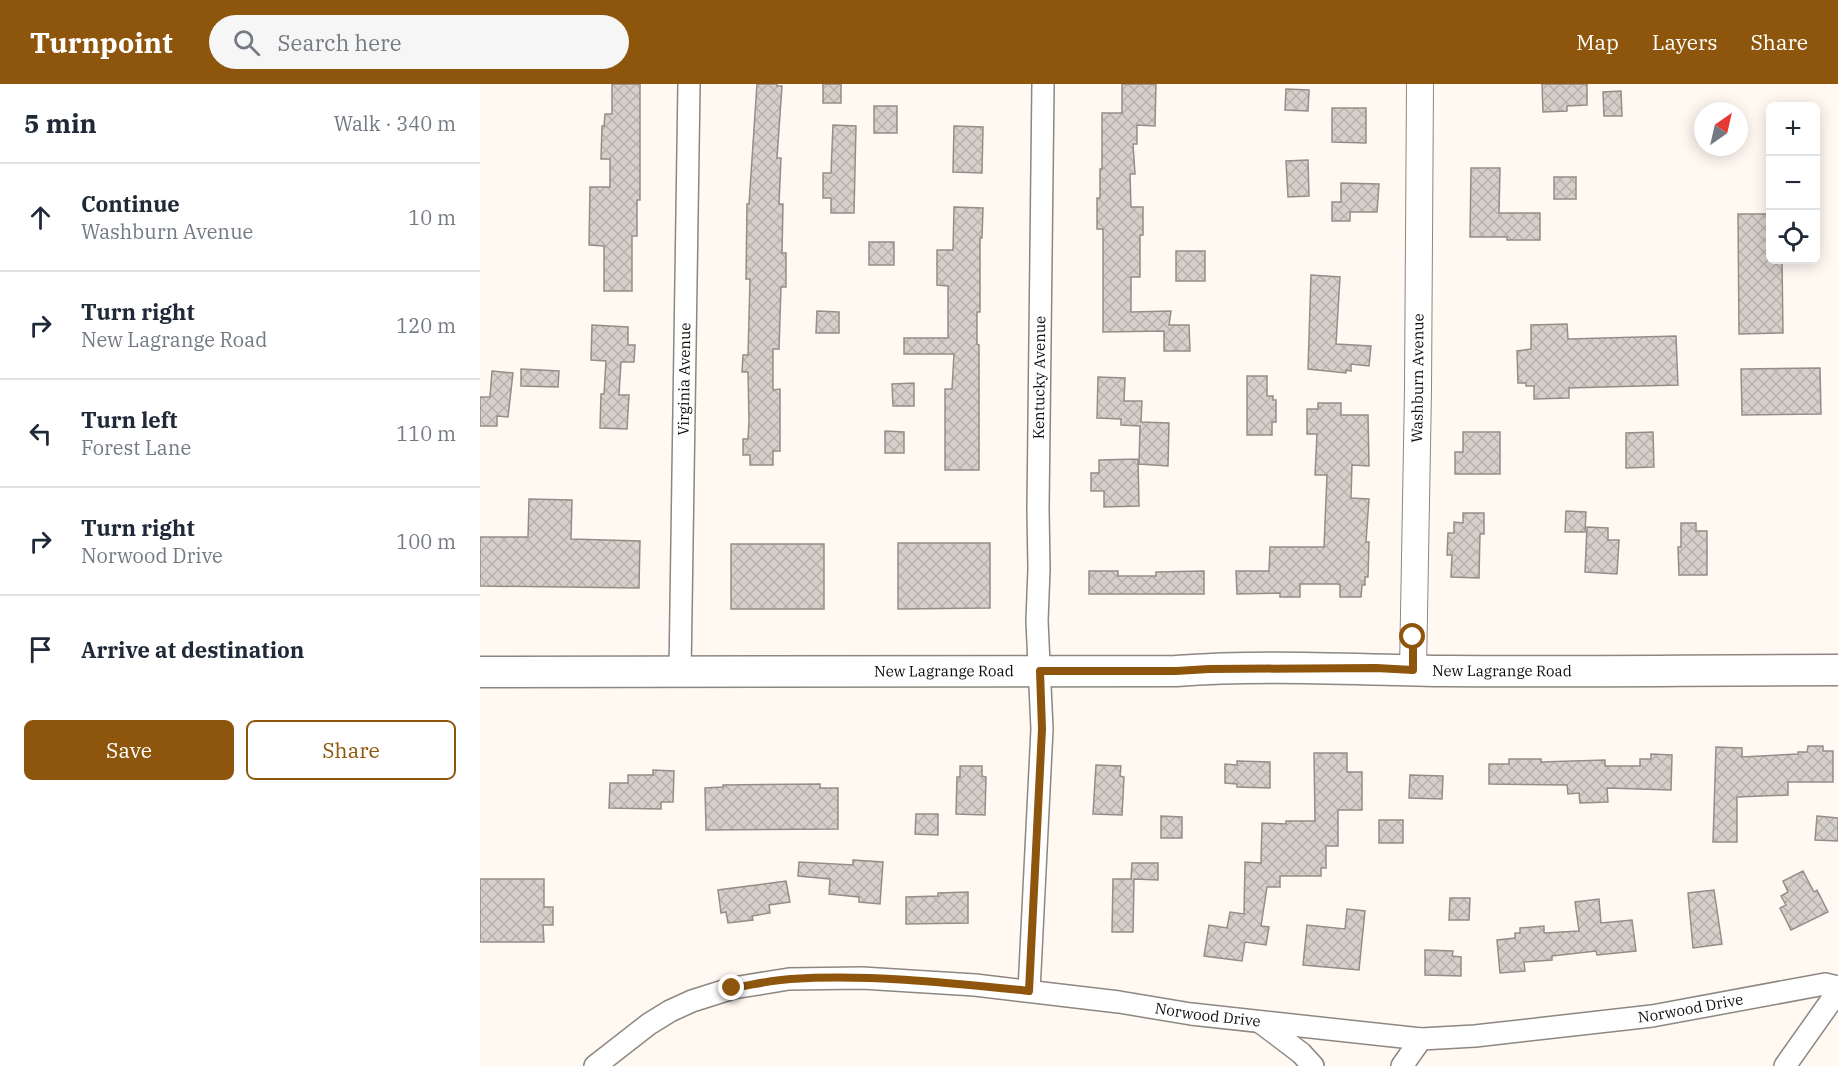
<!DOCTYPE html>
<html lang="en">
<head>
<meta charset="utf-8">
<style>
	:root { --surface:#fff; --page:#f6f6f7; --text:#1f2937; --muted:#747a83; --line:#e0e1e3; --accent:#8e560c }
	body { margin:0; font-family:"IBM Plex Serif",serif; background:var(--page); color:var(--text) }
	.controls { position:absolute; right:18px; top:18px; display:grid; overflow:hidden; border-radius:9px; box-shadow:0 3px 15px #0003 }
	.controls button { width:54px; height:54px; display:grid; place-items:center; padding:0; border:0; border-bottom:2px solid var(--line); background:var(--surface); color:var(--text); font:30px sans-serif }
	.compass { position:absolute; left:1214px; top:18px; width:54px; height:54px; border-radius:50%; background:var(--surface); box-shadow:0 3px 15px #0003; rotate:34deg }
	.stop { position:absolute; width:18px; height:18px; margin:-14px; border:4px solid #8e560c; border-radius:50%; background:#fff }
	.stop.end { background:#8e560c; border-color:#fff; box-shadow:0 2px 6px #0008 }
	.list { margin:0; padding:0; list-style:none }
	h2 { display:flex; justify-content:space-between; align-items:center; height:78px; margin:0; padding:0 24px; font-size:26px }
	h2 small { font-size:20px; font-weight:400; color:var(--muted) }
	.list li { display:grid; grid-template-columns:39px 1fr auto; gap:18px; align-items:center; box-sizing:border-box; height:108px; padding:0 24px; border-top:2px solid var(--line) }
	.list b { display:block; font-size:22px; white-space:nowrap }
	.list p { margin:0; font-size:20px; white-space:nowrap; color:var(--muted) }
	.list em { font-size:20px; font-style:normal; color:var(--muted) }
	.actions { display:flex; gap:12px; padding:18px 24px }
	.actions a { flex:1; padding:14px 0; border:2px solid var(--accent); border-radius:9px; text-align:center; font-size:21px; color:var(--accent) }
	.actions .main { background:var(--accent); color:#fff }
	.icon { flex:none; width:33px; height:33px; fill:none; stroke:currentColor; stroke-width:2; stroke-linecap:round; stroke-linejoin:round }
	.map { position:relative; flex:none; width:1358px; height:982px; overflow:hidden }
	header { display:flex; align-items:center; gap:36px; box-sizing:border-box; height:84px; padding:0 30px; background:var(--accent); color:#fff }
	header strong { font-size:28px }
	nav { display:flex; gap:33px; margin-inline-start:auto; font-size:21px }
	.search { width:420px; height:54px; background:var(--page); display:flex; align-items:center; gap:15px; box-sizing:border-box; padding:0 21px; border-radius:33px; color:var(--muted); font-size:22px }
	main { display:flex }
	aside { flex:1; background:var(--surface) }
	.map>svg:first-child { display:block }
	.building { fill:url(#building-cross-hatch); stroke:#938e88; stroke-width:1.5 }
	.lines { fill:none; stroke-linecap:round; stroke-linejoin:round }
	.minor-casing { stroke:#8c8781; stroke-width:24 }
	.tertiary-casing { stroke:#8c8781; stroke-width:28 }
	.secondary-casing { stroke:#8c8781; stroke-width:33 }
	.minor { stroke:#fff; stroke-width:21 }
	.tertiary { stroke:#fff; stroke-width:26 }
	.secondary { stroke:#fff; stroke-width:30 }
	.route { stroke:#8e560c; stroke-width:8 }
	.labels { text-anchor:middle; stroke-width:6; stroke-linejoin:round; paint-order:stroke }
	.street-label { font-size:15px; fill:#0f0d0b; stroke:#fff }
</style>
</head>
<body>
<header>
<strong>Turnpoint</strong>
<div class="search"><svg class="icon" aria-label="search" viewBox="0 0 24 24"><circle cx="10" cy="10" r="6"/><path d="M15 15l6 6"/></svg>Search here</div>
<nav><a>Map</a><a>Layers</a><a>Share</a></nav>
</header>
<main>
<aside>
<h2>5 min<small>Walk · 340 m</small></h2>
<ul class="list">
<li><svg class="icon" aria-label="ahead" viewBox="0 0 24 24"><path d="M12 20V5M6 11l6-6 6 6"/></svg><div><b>Continue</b><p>Washburn Avenue</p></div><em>10 m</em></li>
<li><svg class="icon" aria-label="right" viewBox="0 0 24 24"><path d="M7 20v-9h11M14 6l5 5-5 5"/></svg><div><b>Turn right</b><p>New Lagrange Road</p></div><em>120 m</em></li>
<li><svg class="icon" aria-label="left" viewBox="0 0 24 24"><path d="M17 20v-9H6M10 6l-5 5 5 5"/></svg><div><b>Turn left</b><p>Forest Lane</p></div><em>110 m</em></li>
<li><svg class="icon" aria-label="right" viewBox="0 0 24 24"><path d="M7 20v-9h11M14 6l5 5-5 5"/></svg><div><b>Turn right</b><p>Norwood Drive</p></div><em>100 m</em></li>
<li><svg class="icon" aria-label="arrive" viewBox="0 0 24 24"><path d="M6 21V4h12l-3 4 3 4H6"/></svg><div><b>Arrive at destination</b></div></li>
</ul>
<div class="actions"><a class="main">Save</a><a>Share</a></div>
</aside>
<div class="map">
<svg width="1358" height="982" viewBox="0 0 1358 982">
	<defs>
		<pattern id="building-cross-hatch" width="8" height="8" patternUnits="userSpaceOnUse" patternTransform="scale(1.5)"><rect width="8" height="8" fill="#d5d0c9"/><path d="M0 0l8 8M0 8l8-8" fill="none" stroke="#b6b1ab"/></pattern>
	</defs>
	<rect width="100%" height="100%" fill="#fff9f2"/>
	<path class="building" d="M132 0H160V116H157V152H152V207H124V162L109 161 110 103H130V75H121L122 42H124L125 30H132Z
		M277 0H297V2H302L297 74H301L299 120H303L302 169H306V203H301L299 265H293V306L300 305V367H293V381H270V371H263V355H268L269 337 268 288H262L263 271H268L270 195H266L267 120H269Z
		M343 0H361V19H343Z
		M642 0H676L675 42 657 41V60H653L655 90H650L651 123H663V151H660V193H651V228L691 227 689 241H709L710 267H684V247L623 248V145H617V114H620V85H622V29H642Z
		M1062 0H1107V21L1087 22V27L1063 28Z
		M806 5 829 6 828 27 805 26Z
		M1141 7 1142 32H1124L1123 8Z
		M394 22H417V49H394Z
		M852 24H886V59L852 58Z
		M353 41 376 42 374 129H351V114H343V89H351Z
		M474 42 503 43 502 89 473 88Z
		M828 76 829 112 808 113 806 77Z
		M991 84H1020L1019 129H1060V156H1027V153H990Z
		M1074 93H1096V115H1074Z
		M861 99 899 100 897 128H870V137H852V118H861Z
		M474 123 503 124 502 154H500V228H497V260L499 261V386H465V305H472L474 270H424V254H468V202L457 201V166H473Z
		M1258 130H1290V176H1302L1303 249 1259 250Z
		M389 158H414V181H389Z
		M696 167H725V197H696Z
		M831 191 860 193 856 260 891 262 889 282 871 280V287L866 286V289L828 285Z
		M337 227 359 228V249H336Z
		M1087 240 1088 255 1196 252 1198 301 1089 304V314L1054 315V302H1046V299H1038L1037 267 1051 265V241Z
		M112 241 148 243V261H155L154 278H141L139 311H149L147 345 120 344 121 310H124L126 277 111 276Z
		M1340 284 1341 330 1262 331 1261 285Z
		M41 285 79 287 78 303 41 302Z
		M12 287 33 289 28 333 17 332V342H0V313H10Z
		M767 292H787V312H793V316H796V338H792V351H767Z
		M618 293 645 294 644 317H662L661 338 689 339 688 382 659 380 660 342 641 341V335L617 334Z
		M434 299V322H413L412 300Z
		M838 319H861V331H888L889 382 872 381 871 414 889 415 886 458H889L888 493H885V501H882L881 513H860V501L858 500H820V513H800V509L757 510 756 487H789L790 463H844L847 391H835L837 350H827V325H838Z
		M405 347 424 348V369H405Z
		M983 348H1020V390H975V368H983Z
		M1173 348 1174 383 1146 384V349Z
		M658 375 659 422 624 423V407H611V389H619V376Z
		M49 415 92 416 91 455 160 457 159 504 0 502V453H48Z
		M1086 427 1106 428 1105 448H1085Z
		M983 429H1004V450H1000L999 494 971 493 972 471H967L968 449H974V438L983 439Z
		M1201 439H1216V447H1227V491H1199L1198 463H1201Z
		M1107 443 1128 444V456H1139L1137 490 1105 488Z
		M418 459H510V524L418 525Z
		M251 460H344V525H251Z
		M609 487H638V492H676V488L724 487V510H609Z
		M1328 662H1343V667H1353V698H1308V711L1257 713V758H1233L1236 663 1262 664V673L1318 670V668H1327Z
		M834 669H867V688H882V726H858V762H846V784H841V792H800V803H787L781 842 789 843 786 861 765 858 762 877 724 872 729 841 747 844 750 828 764 830 765 778 781 779 782 739 806 740V737H835Z
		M1171 670 1192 671 1191 706 1127 704 1128 718 1100 719 1099 709 1088 710 1087 701 1009 700V680H1029V675H1061V678L1125 676V682H1160V675H1171Z
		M757 677 790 678V704L757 703V700L745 699V680L757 681Z
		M616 681 641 682 640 692 644 693 642 731 613 730Z
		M480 682H502V692L506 693 505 731 476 730 477 693H480Z
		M173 686 194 687 193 718H181V725L129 724 130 699H148V691H173Z
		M930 691 963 692 962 715 929 714Z
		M340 700V704H358V745L226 746 225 704 243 703V701Z
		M436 730H458V751L435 750Z
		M681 732 702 733V754H681Z
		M1337 732 1358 734V757L1335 756Z
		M899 736H923V759H899Z
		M373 776 403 778 400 820 379 818V813L349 810 350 795 318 792 319 778 373 781Z
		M652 779H678V796L654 795 653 848H632L633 795H651Z
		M1323 787 1334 808 1337 806 1348 828 1311 846 1300 824 1306 821 1301 812 1308 808 1303 797Z
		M0 795H64V823H73V841H63L64 858H0Z
		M306 797 310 818 289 821 290 829 272 832 273 836 248 839 246 828 241 829 238 806Z
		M1234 806 1242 860 1213 864 1208 809Z
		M488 808V839L426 840V813L458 812V809Z
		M970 814H990L989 836H969Z
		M1119 815 1121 839 1152 836 1156 867 1117 871 1116 867 1072 872V876L1044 878 1045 887 1020 889 1017 856 1035 854V849H1040V844L1064 842V849L1099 847 1095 818Z
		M867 825 885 827 879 886 823 881 827 841 865 845Z
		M945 866 973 867 972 872 981 873V892L945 891Z"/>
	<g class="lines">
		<g class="minor-casing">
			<g id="minor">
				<path id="s1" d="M200 589 209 0"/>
				<path id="s2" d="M549 907 562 645 557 537 559 485 558 425 563 0"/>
				<path d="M780 938 821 969 833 982"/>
				<path id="s3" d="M115 982 169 940 190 927 212 917 253 904 309 895 382 894 495 901 639 918 711 930 941 955 995 952 1172 932 1345 900 1358 903"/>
				<path d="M922 982 941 955"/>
				<path d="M1305 982 1358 907"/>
			</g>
		</g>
		<g class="tertiary-casing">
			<g id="tertiary">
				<path id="s4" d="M933 586 938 305 940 0"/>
			</g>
		</g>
		<g class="secondary-casing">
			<g id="secondary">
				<path id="s5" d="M0 588 696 587C786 580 878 586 968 587 1098 588 1228 586 1358 586"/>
			</g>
		</g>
		<use href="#minor" class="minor"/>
		<use href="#tertiary" class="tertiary"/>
		<use href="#secondary" class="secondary"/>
	</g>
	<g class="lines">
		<path class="route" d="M252 904C272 901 292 896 311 895 390 890 471 899 549 907L562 645 560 587H696L729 585 896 584 933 586V553"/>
	</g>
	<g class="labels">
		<g class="street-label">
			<text dy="5" stroke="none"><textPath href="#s2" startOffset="614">Kentucky Avenue</textPath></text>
			<text dy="5" stroke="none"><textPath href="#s4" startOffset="292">Washburn Avenue</textPath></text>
			<text dy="5" stroke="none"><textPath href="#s1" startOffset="294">Virginia Avenue</textPath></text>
			<text dy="5" stroke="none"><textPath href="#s5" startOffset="1022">New Lagrange Road</textPath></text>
			<text dy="5" stroke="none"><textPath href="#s5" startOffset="464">New Lagrange Road</textPath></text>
			<text dy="5" stroke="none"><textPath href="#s3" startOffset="1124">Norwood Drive</textPath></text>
			<text dy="5" stroke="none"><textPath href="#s3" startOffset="638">Norwood Drive</textPath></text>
		</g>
	</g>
</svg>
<div class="controls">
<button>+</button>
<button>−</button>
<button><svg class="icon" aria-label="locate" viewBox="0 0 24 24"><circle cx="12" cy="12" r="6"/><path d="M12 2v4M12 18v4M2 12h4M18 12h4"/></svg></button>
</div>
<svg class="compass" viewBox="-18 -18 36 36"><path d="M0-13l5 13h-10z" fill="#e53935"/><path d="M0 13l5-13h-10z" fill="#747a83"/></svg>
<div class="stop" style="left:933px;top:553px"></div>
<div class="stop end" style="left:252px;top:904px"></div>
</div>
</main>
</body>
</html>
